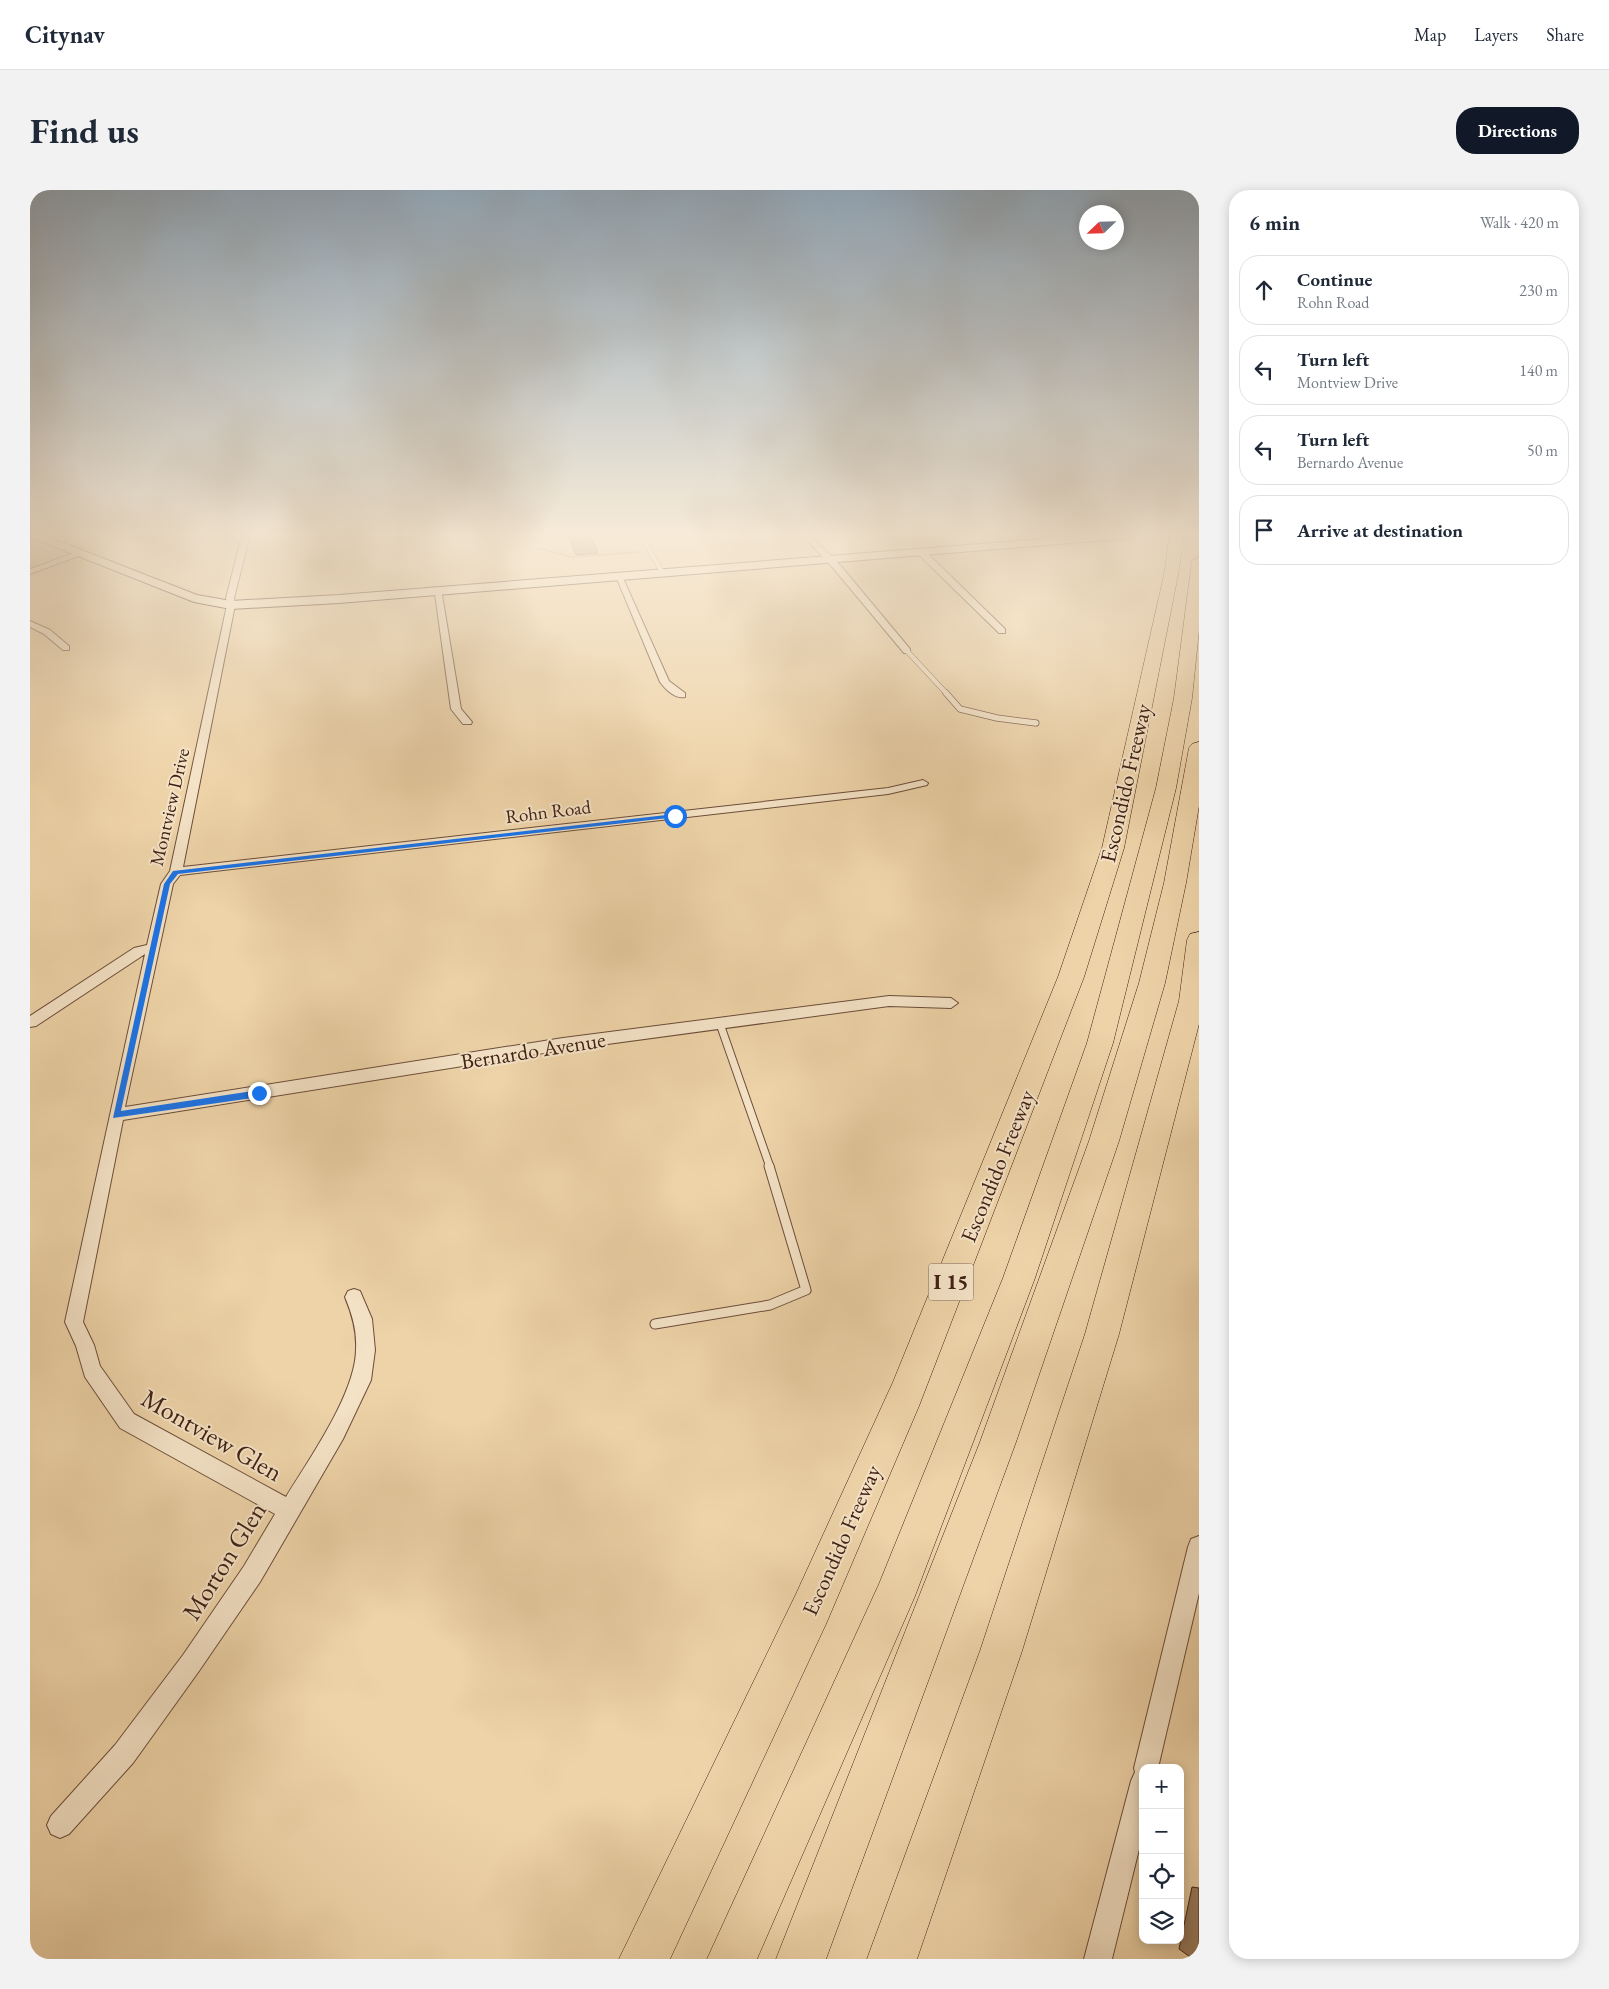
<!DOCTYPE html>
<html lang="en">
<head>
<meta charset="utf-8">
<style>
	:root { --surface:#fff; --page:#f2f2f3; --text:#1f2937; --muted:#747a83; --line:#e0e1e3; --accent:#111827 }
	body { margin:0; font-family:"EB Garamond",serif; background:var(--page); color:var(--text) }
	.controls { position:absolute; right:15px; bottom:15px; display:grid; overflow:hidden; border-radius:10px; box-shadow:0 2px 12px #0003 }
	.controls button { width:45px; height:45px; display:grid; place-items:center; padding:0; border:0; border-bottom:1px solid var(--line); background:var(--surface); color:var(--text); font:25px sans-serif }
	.compass { position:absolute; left:1049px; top:15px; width:45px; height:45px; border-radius:50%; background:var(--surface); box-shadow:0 2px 12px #0003; rotate:247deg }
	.stop { position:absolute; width:15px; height:15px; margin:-11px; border:4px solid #1a73e8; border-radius:50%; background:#fff }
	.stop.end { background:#1a73e8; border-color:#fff; box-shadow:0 1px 5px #0008 }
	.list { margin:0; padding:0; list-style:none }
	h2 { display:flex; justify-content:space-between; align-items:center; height:65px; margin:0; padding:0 20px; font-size:21px }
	h2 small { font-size:16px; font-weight:400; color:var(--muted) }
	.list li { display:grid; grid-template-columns:32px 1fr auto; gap:15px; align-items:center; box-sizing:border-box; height:70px; margin:0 10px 10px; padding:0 10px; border:1px solid var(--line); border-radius:20px }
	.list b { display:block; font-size:19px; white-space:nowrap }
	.list p { margin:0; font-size:16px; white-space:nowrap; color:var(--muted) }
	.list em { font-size:16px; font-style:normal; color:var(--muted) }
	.icon { flex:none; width:28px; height:28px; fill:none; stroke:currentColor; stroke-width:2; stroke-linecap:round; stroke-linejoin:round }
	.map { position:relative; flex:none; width:1169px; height:1769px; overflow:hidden; border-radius:20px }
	header { display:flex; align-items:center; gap:30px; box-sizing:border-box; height:70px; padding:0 25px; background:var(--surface); border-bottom:1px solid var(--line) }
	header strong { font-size:24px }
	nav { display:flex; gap:28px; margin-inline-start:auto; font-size:18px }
	.intro { display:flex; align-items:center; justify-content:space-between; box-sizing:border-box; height:120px; padding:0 30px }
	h1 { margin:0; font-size:35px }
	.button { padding:12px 22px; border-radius:20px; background:var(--accent); color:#fff; font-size:18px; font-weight:700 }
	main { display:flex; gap:30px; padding:0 30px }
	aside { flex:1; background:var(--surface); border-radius:20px; box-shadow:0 2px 12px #0003 }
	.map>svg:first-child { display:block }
	.building { fill:#9a7d61; stroke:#3f2014 }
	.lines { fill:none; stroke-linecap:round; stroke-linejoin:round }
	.lane-far3-casing { stroke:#6b4d39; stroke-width:5.5 }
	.lane-far2-casing { stroke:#6b4d39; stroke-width:7 }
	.lane-far1-casing { stroke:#6b4d39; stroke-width:9 }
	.lane-casing { stroke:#6b4d39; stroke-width:11 }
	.street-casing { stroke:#6b4d39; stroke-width:2 }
	.secondary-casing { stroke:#3f2014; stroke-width:2 }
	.highway-casing { stroke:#3f2014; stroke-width:1 }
	.path { stroke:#3f2014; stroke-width:2; stroke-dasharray:0.5 1; stroke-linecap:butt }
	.lane-far3 { stroke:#f4e2c6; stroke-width:4.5 }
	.lane-far2 { stroke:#f4e2c6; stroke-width:5.5 }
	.lane-far1 { stroke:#f4e2c6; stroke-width:7 }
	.lane { stroke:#f4e2c6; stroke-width:9 }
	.street { fill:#f4e2c6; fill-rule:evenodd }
	.secondary { fill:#f4e2c6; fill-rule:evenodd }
	.highway { fill:#eed3a8; fill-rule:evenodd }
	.route { fill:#1a73e8 }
	.labels { text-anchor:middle; stroke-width:4; stroke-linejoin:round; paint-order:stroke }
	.far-street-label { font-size:19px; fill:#3f2014; stroke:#f4e2c6 }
	.shield { fill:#f4e2c6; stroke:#755a49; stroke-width:1 }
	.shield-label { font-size:21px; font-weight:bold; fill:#3f2014 }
	.street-label { font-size:22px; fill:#3f2014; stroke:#f4e2c6 }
	.near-street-label { font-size:26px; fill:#3f2014; stroke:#f4e2c6 }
</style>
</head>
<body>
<header>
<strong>Citynav</strong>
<nav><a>Map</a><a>Layers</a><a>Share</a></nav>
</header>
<div class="intro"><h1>Find us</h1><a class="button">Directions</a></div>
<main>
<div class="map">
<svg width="1169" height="1769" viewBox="0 0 1169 1769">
	<rect width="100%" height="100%" fill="#eed3a8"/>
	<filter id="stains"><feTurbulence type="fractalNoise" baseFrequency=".004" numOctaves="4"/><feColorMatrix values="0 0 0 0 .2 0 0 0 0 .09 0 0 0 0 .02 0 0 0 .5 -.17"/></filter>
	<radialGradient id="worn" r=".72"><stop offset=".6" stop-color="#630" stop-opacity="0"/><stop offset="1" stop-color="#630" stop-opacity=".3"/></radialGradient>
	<path class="building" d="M538 345H560L568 363 546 365Z
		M1162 1697 1169 1698V1769H1163L1149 1759Z"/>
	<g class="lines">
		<g class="lane-far3-casing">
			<path id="lane-far3" d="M597 345 612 348
				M611 345 632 382
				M877 461 917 504"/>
		</g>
		<g class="lane-far2-casing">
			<path id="lane-far2" d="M916 503 930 519 967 528 1006 533"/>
		</g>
		<g class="lane-far1-casing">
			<path id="lane-far1" d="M690 834 740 977"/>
		</g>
		<g class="lane-casing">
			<path id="lane" d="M625 1134 740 1115 776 1100 739 976"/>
		</g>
		<g class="street-casing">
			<path id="street" d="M212 345H220L204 408 205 415 153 677 858 598 893 590 898 593 897 595 858 604 150 685 143 694 95 917 533 848 859 806 921 808 928 813 921 818 859 816 533 860 93 930 53 1132 64 1155 70 1176 104 1224 256 1307C279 1269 326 1203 326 1159 327 1140 322 1124 315 1107L318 1101 324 1099 330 1101 342 1129 345 1160 341 1190 313 1249 230 1392 169 1481 103 1573 39 1644 30 1648 21 1644 17 1635 21 1626 85 1555 153 1465 214 1376 245 1324 90 1238 55 1187 46 1156 35 1132 115 764 6 836 0 837V826L104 758 117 755 131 694 140 681 197 415 196 408Z
				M772 345H780L810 375 880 459V463H874L804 379Z
				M889 361H895L975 439V443H969L889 365Z
				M47 362 54 364 0 384V379Z
				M585 384 592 386 639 491 655 503V507C645 509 636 500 630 492Z
				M404 397 411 399 431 519 442 532 441 534H433L421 519Z
				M0 431 20 440 39 456V460H33L14 444 0 437Z
				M1169 1346V1403L1128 1578H1113V1643L1082 1769H1054L1101 1591 1105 1582 1104 1578 1158 1357 1161 1349Z"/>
		</g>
		<g class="secondary-casing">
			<path id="secondary" d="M0 345H13L167 405 201 411 309 405 1063 345H1107L1102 348 309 413 201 419 164 412 0 347Z"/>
		</g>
		<g class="highway-casing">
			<path id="highway" d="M1140 345H1154L1148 385 1094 658 1054 787 889 1216 796 1434 640 1769H589L766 1404 863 1192 1028 787 1072 658 1134 385Z
				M1169 367V440L1162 508 1146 598 1083 853 1005 1088 885 1406 727 1769H677L849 1394 973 1088 1057 853 1126 598 1144 508 1162 371Z
				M1169 552V616L1156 693 1135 793 1089 951 986 1252 796 1769H746L950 1252 1059 951 1109 793 1134 693 1159 558 1162 554Z
				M1169 742V834L1089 1144 992 1461 887 1769H837L950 1461 1055 1144 1149 811 1157 750 1160 744Z"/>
		</g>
		<path class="path" d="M508 358 541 367 609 362"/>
		<use href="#lane-far3" class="lane-far3"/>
		<use href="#lane-far2" class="lane-far2"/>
		<use href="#lane-far1" class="lane-far1"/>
		<use href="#lane" class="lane"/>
		<use href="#street" class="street"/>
		<use href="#secondary" class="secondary"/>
		<use href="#highway" class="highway"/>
	</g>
	<linearGradient id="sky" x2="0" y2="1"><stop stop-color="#92a8ba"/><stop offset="0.58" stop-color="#f7ebd8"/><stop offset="1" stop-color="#f7ebd8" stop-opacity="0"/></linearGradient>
	<rect width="1169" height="593" fill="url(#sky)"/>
	<path class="route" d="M645 624 647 627 148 684 140 694 91 921 229 900 233 903 229 907 83 928 134 694 143 681Z"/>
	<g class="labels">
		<g class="far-street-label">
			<text transform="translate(139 617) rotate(-77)" y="7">Montview Drive</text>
			<text transform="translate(518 621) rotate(-7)" y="7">Rohn Road</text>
		</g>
		<rect class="shield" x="898.5" y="1073.5" width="45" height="37" rx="4"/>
		<g class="shield-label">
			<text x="921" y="1099">I 15</text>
		</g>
		<g class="street-label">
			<text transform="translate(1095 593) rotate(-77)" y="8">Escondido Freeway</text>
			<text transform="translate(503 860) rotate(-9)" y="8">Bernardo Avenue</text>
			<text transform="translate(967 976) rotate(-68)" y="8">Escondido Freeway</text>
			<text transform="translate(811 1350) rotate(-66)" y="8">Escondido Freeway</text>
		</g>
		<g class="near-street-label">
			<text transform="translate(182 1245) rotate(30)" y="9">Montview Glen</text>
			<text transform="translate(194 1371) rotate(-58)" y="9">Morton Glen</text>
		</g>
	</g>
	<rect width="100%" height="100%" filter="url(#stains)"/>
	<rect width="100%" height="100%" fill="url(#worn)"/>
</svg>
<div class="controls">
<button>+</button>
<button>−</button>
<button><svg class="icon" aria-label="locate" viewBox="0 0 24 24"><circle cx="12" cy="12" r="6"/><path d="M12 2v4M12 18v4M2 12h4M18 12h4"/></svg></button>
<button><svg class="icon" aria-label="layers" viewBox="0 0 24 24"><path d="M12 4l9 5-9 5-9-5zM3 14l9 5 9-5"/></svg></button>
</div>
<svg class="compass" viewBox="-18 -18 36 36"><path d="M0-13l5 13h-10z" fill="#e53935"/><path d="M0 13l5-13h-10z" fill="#747a83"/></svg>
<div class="stop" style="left:645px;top:626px"></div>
<div class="stop end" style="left:229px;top:903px"></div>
</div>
<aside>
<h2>6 min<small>Walk · 420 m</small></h2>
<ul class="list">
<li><svg class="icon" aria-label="ahead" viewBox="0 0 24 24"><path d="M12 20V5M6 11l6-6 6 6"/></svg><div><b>Continue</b><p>Rohn Road</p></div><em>230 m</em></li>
<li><svg class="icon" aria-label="left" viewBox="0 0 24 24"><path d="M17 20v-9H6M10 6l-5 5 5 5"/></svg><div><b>Turn left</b><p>Montview Drive</p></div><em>140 m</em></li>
<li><svg class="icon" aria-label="left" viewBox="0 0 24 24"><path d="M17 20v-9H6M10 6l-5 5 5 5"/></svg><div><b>Turn left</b><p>Bernardo Avenue</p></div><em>50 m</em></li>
<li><svg class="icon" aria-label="arrive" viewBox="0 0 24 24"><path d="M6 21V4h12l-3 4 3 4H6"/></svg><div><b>Arrive at destination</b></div></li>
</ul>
</aside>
</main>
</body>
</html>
